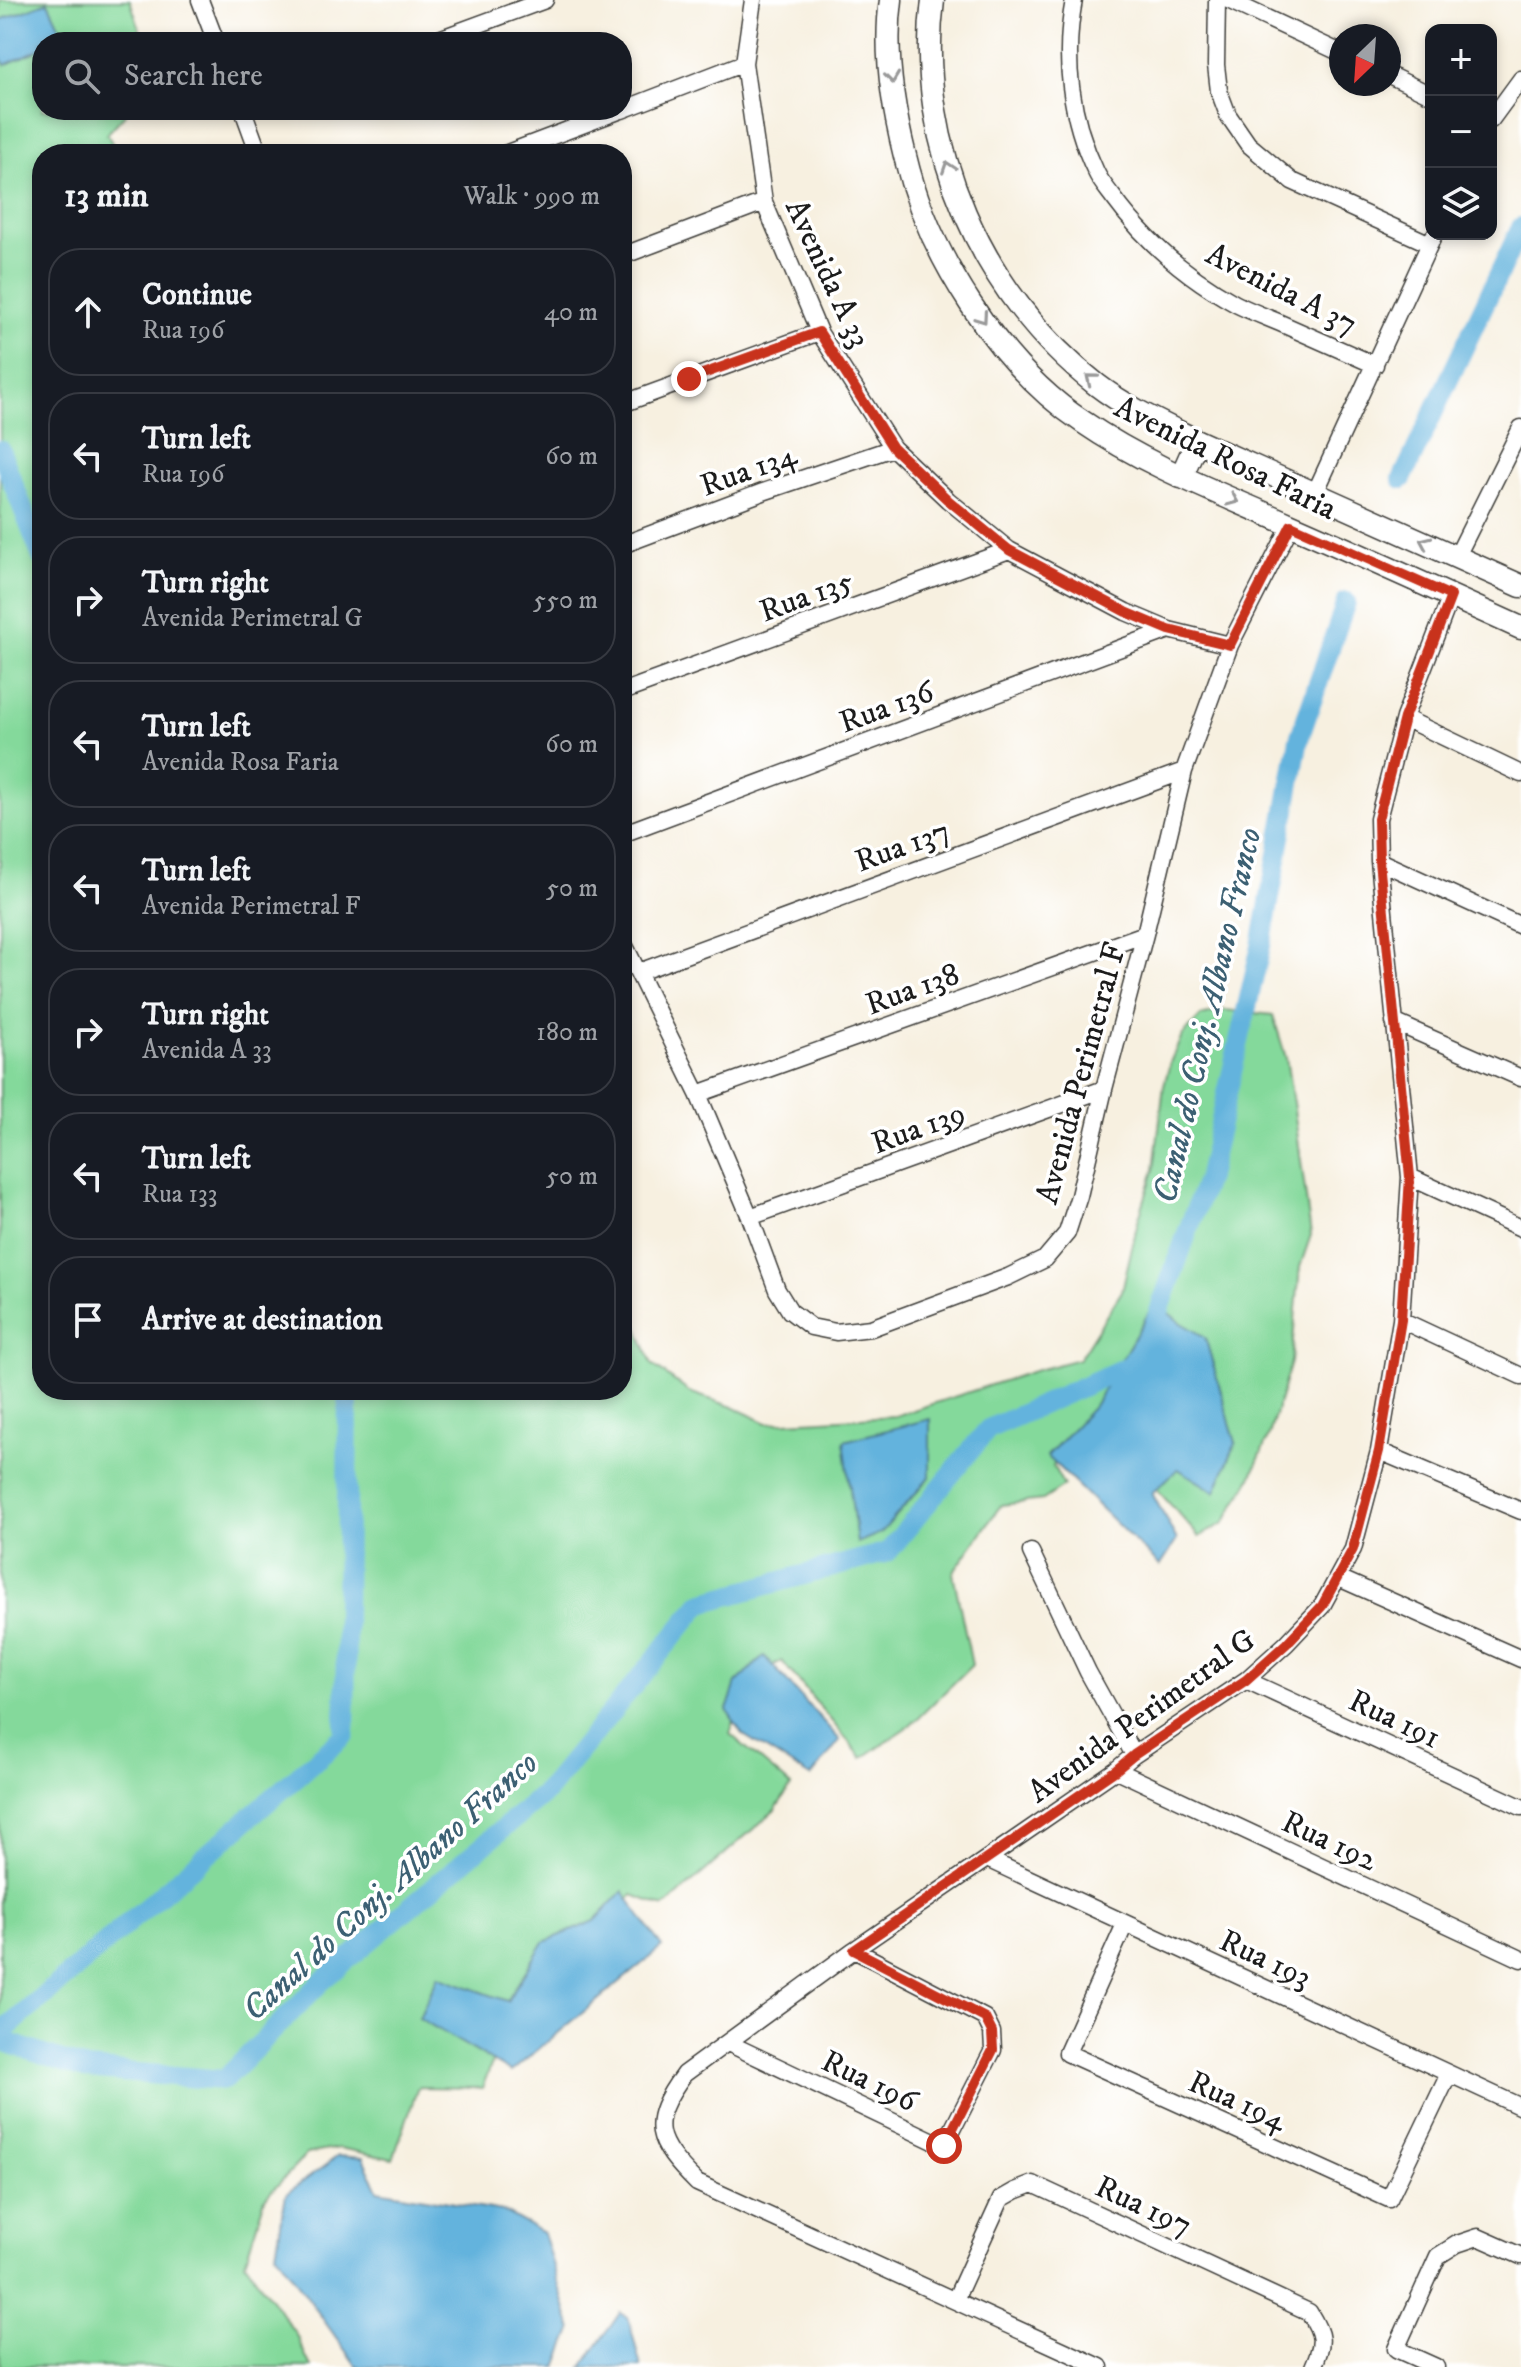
<!DOCTYPE html>
<html lang="en">
<head>
<meta charset="utf-8">
<style>
	:root { --surface:#171b24; --page:#20242c; --text:#f1f3f6; --muted:#9ea1a6; --line:#363941 }
	body { margin:0; font-family:"IM FELL DW Pica",serif; background:var(--page); color:var(--text) }
	.controls { position:absolute; right:24px; top:24px; display:grid; overflow:hidden; border-radius:16px; box-shadow:0 4px 12px #0003 }
	.controls button { width:72px; height:72px; display:grid; place-items:center; padding:0; border:0; border-bottom:2px solid var(--line); background:var(--surface); color:var(--text); font:40px sans-serif }
	.compass { position:absolute; left:1329px; top:24px; width:72px; height:72px; border-radius:50%; background:var(--surface); box-shadow:0 4px 12px #0003; rotate:205deg }
	.stop { position:absolute; width:24px; height:24px; margin:-18px; border:6px solid #c8321e; border-radius:50%; background:#fff }
	.stop.end { background:#c8321e; border-color:#fff; box-shadow:0 2px 8px #0008 }
	.list { margin:0; padding:0; list-style:none }
	h2 { display:flex; justify-content:space-between; align-items:center; height:104px; margin:0; padding:0 32px; font-size:34px }
	h2 small { font-size:26px; font-weight:400; color:var(--muted) }
	.list li { display:grid; grid-template-columns:52px 1fr auto; gap:24px; align-items:center; box-sizing:border-box; height:128px; margin:0 16px 16px; padding:0 16px; border:2px solid var(--line); border-radius:32px }
	.list b { display:block; font-size:30px; white-space:nowrap }
	.list p { margin:0; font-size:26px; white-space:nowrap; color:var(--muted) }
	.list em { font-size:26px; font-style:normal; color:var(--muted) }
	.icon { flex:none; width:44px; height:44px; fill:none; stroke:currentColor; stroke-width:2; stroke-linecap:round; stroke-linejoin:round }
	.map { position:relative; flex:none; width:1521px; height:2367px; overflow:hidden }
	.search { position:absolute; background:var(--surface); box-shadow:0 4px 12px #0003; left:32px; top:32px; width:600px; height:88px; display:flex; align-items:center; gap:20px; box-sizing:border-box; padding:0 28px; border-radius:32px; color:var(--muted); font-size:30px }
	.panel { position:absolute; background:var(--surface); box-shadow:0 4px 12px #0003; left:32px; top:144px; width:600px; height:1256px; border-radius:32px }
	.map>svg:first-child { display:block }
	.green { fill:#84d99b; stroke:#507a5c; stroke-width:2 }
	.water { fill:#63b3dd; stroke:#40687c; stroke-width:2 }
	.lines { fill:none; stroke-linecap:round; stroke-linejoin:round }
	.canal { stroke:#63b3dd; stroke-width:20 }
	.minor-casing { stroke:#3d3c39; stroke-width:19 }
	.tertiary-casing { stroke:#3d3c39; stroke-width:25 }
	.minor { stroke:#fff; stroke-width:16 }
	.tertiary { stroke:#fff; stroke-width:22 }
	.oneway { stroke:#999 }
	.route { stroke:#c8321e; stroke-width:10 }
	.labels { text-anchor:middle; stroke-width:7; stroke-linejoin:round; paint-order:stroke }
	.street-label { font-size:32px; fill:#1c1c1c; stroke:#fff }
	.water-label { font-size:34px; font-style:italic; fill:#3c6073; stroke:#fff }
</style>
</head>
<body>
<div class="map">
<svg width="1521" height="2367" viewBox="0 0 1521 2367">
	<rect width="100%" height="100%" fill="#fff"/>
	<filter id="ink" filterUnits="userSpaceOnUse"><feTurbulence type="fractalNoise" baseFrequency=".0125" numOctaves="2"/><feDisplacementMap in="SourceGraphic" scale="16" xChannelSelector="R" yChannelSelector="G"/><feConvolveMatrix kernelMatrix="1 2 1 2 8 2 1 2 1" color-interpolation-filters="sRGB"/></filter>
	<filter id="wash" filterUnits="userSpaceOnUse"><feTurbulence type="fractalNoise" baseFrequency=".006" numOctaves="4" result="noise"/><feDisplacementMap in="SourceGraphic" scale="32" xChannelSelector="R" yChannelSelector="G"/><feGaussianBlur stdDeviation="1.8" result="paint"/><feColorMatrix in="noise" values="0 0 0 0 0 0 0 0 0 0 0 0 0 0 0 0 0 1.4 0 .05"/><feComposite in="paint" operator="in"/></filter>
	<g filter="url(#wash)">
		<rect width="100%" height="100%" fill="#f7f0e0"/>
		<path class="green" d="M0 0H130L144 42H42V110H129L107 134 118 154H42V1390H622V1288L652 1364 689 1392 733 1407 767 1423 895 1416 1037 1370 1079 1359 1122 1291 1138 1221 1154 1170 1164 1085 1171 1060 1182 1036 1201 1016 1225 1010 1273 1015 1286 1058 1294 1109 1311 1235 1300 1267 1291 1362 1269 1435 1250 1480 1224 1523 1199 1537 1117 1444 1076 1437 1053 1466 1064 1486 1043 1500 1001 1505 953 1573 972 1665 911 1725 862 1758 782 1661 748 1677 730 1734 791 1786 775 1810 664 1907 633 1895 511 2015 482 2088 418 2087 393 2159 339 2148 307 2154 265 2198 245 2262 295 2333 311 2367H0Z"/>
		<path class="water" d="M48 2 65 38 56 42H42V48L5 65 0 56V20Z
			M1155 1302 1181 1323 1205 1337 1236 1443 1215 1492 1178 1469 1152 1493 1177 1540 1160 1566 1047 1456 1094 1406Z
			M930 1419V1477L881 1533 857 1543 844 1441Z
			M764 1656 840 1740 811 1777 742 1734 727 1710 736 1683Z
			M623 1891 662 1947 511 2072 419 2018 438 1976 507 2001 544 1942 595 1921Z
			M338 2156 363 2158 378 2190 503 2211 543 2233 572 2330 557 2367H357L276 2253 286 2194Z
			M620 2313 628 2317 641 2367H582Z"/>
		<g class="lines">
			<path class="canal" d="M0 450 42 557
				M1402 479 1521 227
				M1152 1331 1209 1172 1262 941 1299 739 1346 602
				M0 2034 345 1735 348 1390
				M0 2040 85 2069 224 2080 322 1981 546 1792 701 1603 888 1552 988 1429 1137 1362"/>
		</g>
	</g>
	<g filter="url(#ink)">
		<g class="lines">
			<g class="minor-casing">
				<path id="minor" d="M200 0 216 42
					M753 0 744 63 764 202 819 332 893 448 948 500 1009 550 1126 612 1169 630 1230 645
					M1074 0C1063 58 1070 118 1096 172 1100 181 1107 189 1113 197 1145 241 1187 277 1236 304 1250 311 1266 317 1280 323 1312 337 1343 351 1375 365
					M1217 0 1216 65 1219 91 1228 115 1248 144 1292 181 1430 244
					M1228 0 1341 53
					M431 42 545 0
					M1389 75 1431 95
					M243 110 259 154
					M622 110 744 63
					M1491 120 1521 79
					M505 154 621 110
					M622 256 764 202
					M622 404 819 332
					M1315 493 1433 237
					M622 545 763 492 893 448
					M1457 556 1521 428
					M622 692 1009 550
					M1404 718 1521 774
					M622 834 1169 630
					M1379 861 1521 926
					M622 940 698 1094 750 1217 777 1290 790 1311 811 1327 836 1332 871 1328 1008 1277 1045 1259 1067 1233 1079 1196 1104 1089 1145 934 1184 771 1230 645 1291 525
					M639 972 1184 771
					M1394 1022 1521 1078
					M698 1094 1145 934
					M1410 1177 1521 1228
					M750 1217 1104 1089
					M1401 1320 1521 1376
					M1379 1451 1521 1511
					M1031 1552 1088 1672 1134 1755
					M1339 1578 1521 1659
					M1246 1680 1521 1807
					M1116 1770 1521 1959
					M987 1859 1521 2107
					M1125 1924 1067 2053 1389 2199 1449 2074
					M728 2043 944 2146 993 2050 992 2032 985 2018 854 1950
					M955 2300 1001 2199 1015 2191 1033 2184 1309 2312C1324 2336 1324 2342 1313 2367
					M1100 2367 697 2183C655 2141 647 2124 684 2074L854 1950 1116 1770 1134 1755 1246 1680 1286 1644 1322 1606 1353 1549 1379 1451 1401 1320 1410 1177 1379 861 1378 819 1404 718 1451 596
					M1436 2367 1396 2349 1438 2256 1457 2244 1478 2237 1521 2256"/>
			</g>
			<g class="tertiary-casing">
				<path id="tertiary" d="M891 0C884 49 893 108 905 156 928 254 999 366 1083 422 1147 466 1219 493 1289 524 1367 558 1444 593 1521 628
					M933 0C914 144 983 297 1097 385 1127 408 1163 424 1197 441L1521 586
					M1181 477 1197 441"/>
			</g>
			<use href="#minor" class="minor"/>
			<use href="#tertiary" class="tertiary"/>
		</g>
		<defs><path id="oneway-chevron" d="M-2-3.5L2.5 0L-2 3.5" fill="none" stroke-width="1.6" stroke-linecap="round" stroke-linejoin="round" transform="scale(2)"/></defs>
		<g class="oneway">
			<use href="#oneway-chevron" transform="translate(892 78) rotate(83)"/>
			<use href="#oneway-chevron" transform="translate(948 167) rotate(-109)"/>
			<use href="#oneway-chevron" transform="translate(982 318) rotate(55)"/>
			<use href="#oneway-chevron" transform="translate(1091 379) rotate(-141)"/>
			<use href="#oneway-chevron" transform="translate(1233 500) rotate(23)"/>
			<use href="#oneway-chevron" transform="translate(1425 542) rotate(-156)"/>
		</g>
	</g>
	<g class="lines" filter="url(#ink)">
		<path class="route" d="M689 379 819 332 893 448 948 500 1009 550 1126 612 1169 630 1230 645 1291 525 1451 596 1404 718 1378 819 1379 861 1410 1177 1401 1320 1379 1451 1353 1549 1322 1606 1286 1644 1246 1680 1134 1755 1116 1770 854 1950 985 2018 992 2032 993 2050 944 2146"/>
	</g>
	<g class="labels">
		<g class="street-label">
			<text transform="translate(829 273) rotate(65)" y="11">Avenida A 33</text>
			<text transform="translate(1282 288) rotate(27)" y="11">Avenida A 37</text>
			<text transform="translate(1226 457) rotate(26)" y="11">Avenida Rosa Faria</text>
			<text transform="translate(748 469) rotate(-20)" y="11">Rua 134</text>
			<text transform="translate(806 595) rotate(-20)" y="11">Rua 135</text>
			<text transform="translate(886 706) rotate(-20)" y="11">Rua 136</text>
			<text transform="translate(902 845) rotate(-20)" y="11">Rua 137</text>
			<text transform="translate(912 988) rotate(-20)" y="11">Rua 138</text>
			<text transform="translate(1080 1073) rotate(-75)" y="11">Avenida Perimetral F</text>
			<text transform="translate(918 1127) rotate(-20)" y="11">Rua 139</text>
			<text transform="translate(1141 1715) rotate(-36)" y="11">Avenida Perimetral G</text>
			<text transform="translate(1395 1718) rotate(25)" y="11">Rua 191</text>
			<text transform="translate(1330 1840) rotate(25)" y="11">Rua 192</text>
			<text transform="translate(1266 1958) rotate(25)" y="11">Rua 193</text>
			<text transform="translate(870 2080) rotate(26)" y="11">Rua 196</text>
			<text transform="translate(1238 2100) rotate(24)" y="11">Rua 194</text>
			<text transform="translate(1144 2205) rotate(25)" y="11">Rua 197</text>
		</g>
		<g class="water-label">
			<text transform="translate(1206 1015) rotate(-77)" y="12">Canal do Conj. Albano Franco</text>
			<text transform="translate(389 1885) rotate(-42)" y="12">Canal do Conj. Albano Franco</text>
		</g>
	</g>
</svg>
<div class="controls">
<button>+</button>
<button>−</button>
<button><svg class="icon" aria-label="layers" viewBox="0 0 24 24"><path d="M12 4l9 5-9 5-9-5zM3 14l9 5 9-5"/></svg></button>
</div>
<svg class="compass" viewBox="-18 -18 36 36"><path d="M0-13l5 13h-10z" fill="#e53935"/><path d="M0 13l5-13h-10z" fill="#9ea1a6"/></svg>
<div class="stop" style="left:944px;top:2146px"></div>
<div class="stop end" style="left:689px;top:379px"></div>
<div class="search"><svg class="icon" aria-label="search" viewBox="0 0 24 24"><circle cx="10" cy="10" r="6"/><path d="M15 15l6 6"/></svg>Search here</div>
<section class="panel">
<h2>13 min<small>Walk · 990 m</small></h2>
<ul class="list">
<li><svg class="icon" aria-label="ahead" viewBox="0 0 24 24"><path d="M12 20V5M6 11l6-6 6 6"/></svg><div><b>Continue</b><p>Rua 196</p></div><em>40 m</em></li>
<li><svg class="icon" aria-label="left" viewBox="0 0 24 24"><path d="M17 20v-9H6M10 6l-5 5 5 5"/></svg><div><b>Turn left</b><p>Rua 196</p></div><em>60 m</em></li>
<li><svg class="icon" aria-label="right" viewBox="0 0 24 24"><path d="M7 20v-9h11M14 6l5 5-5 5"/></svg><div><b>Turn right</b><p>Avenida Perimetral G</p></div><em>550 m</em></li>
<li><svg class="icon" aria-label="left" viewBox="0 0 24 24"><path d="M17 20v-9H6M10 6l-5 5 5 5"/></svg><div><b>Turn left</b><p>Avenida Rosa Faria</p></div><em>60 m</em></li>
<li><svg class="icon" aria-label="left" viewBox="0 0 24 24"><path d="M17 20v-9H6M10 6l-5 5 5 5"/></svg><div><b>Turn left</b><p>Avenida Perimetral F</p></div><em>50 m</em></li>
<li><svg class="icon" aria-label="right" viewBox="0 0 24 24"><path d="M7 20v-9h11M14 6l5 5-5 5"/></svg><div><b>Turn right</b><p>Avenida A 33</p></div><em>180 m</em></li>
<li><svg class="icon" aria-label="left" viewBox="0 0 24 24"><path d="M17 20v-9H6M10 6l-5 5 5 5"/></svg><div><b>Turn left</b><p>Rua 133</p></div><em>50 m</em></li>
<li><svg class="icon" aria-label="arrive" viewBox="0 0 24 24"><path d="M6 21V4h12l-3 4 3 4H6"/></svg><div><b>Arrive at destination</b></div></li>
</ul>
</section>
</div>
</body>
</html>
